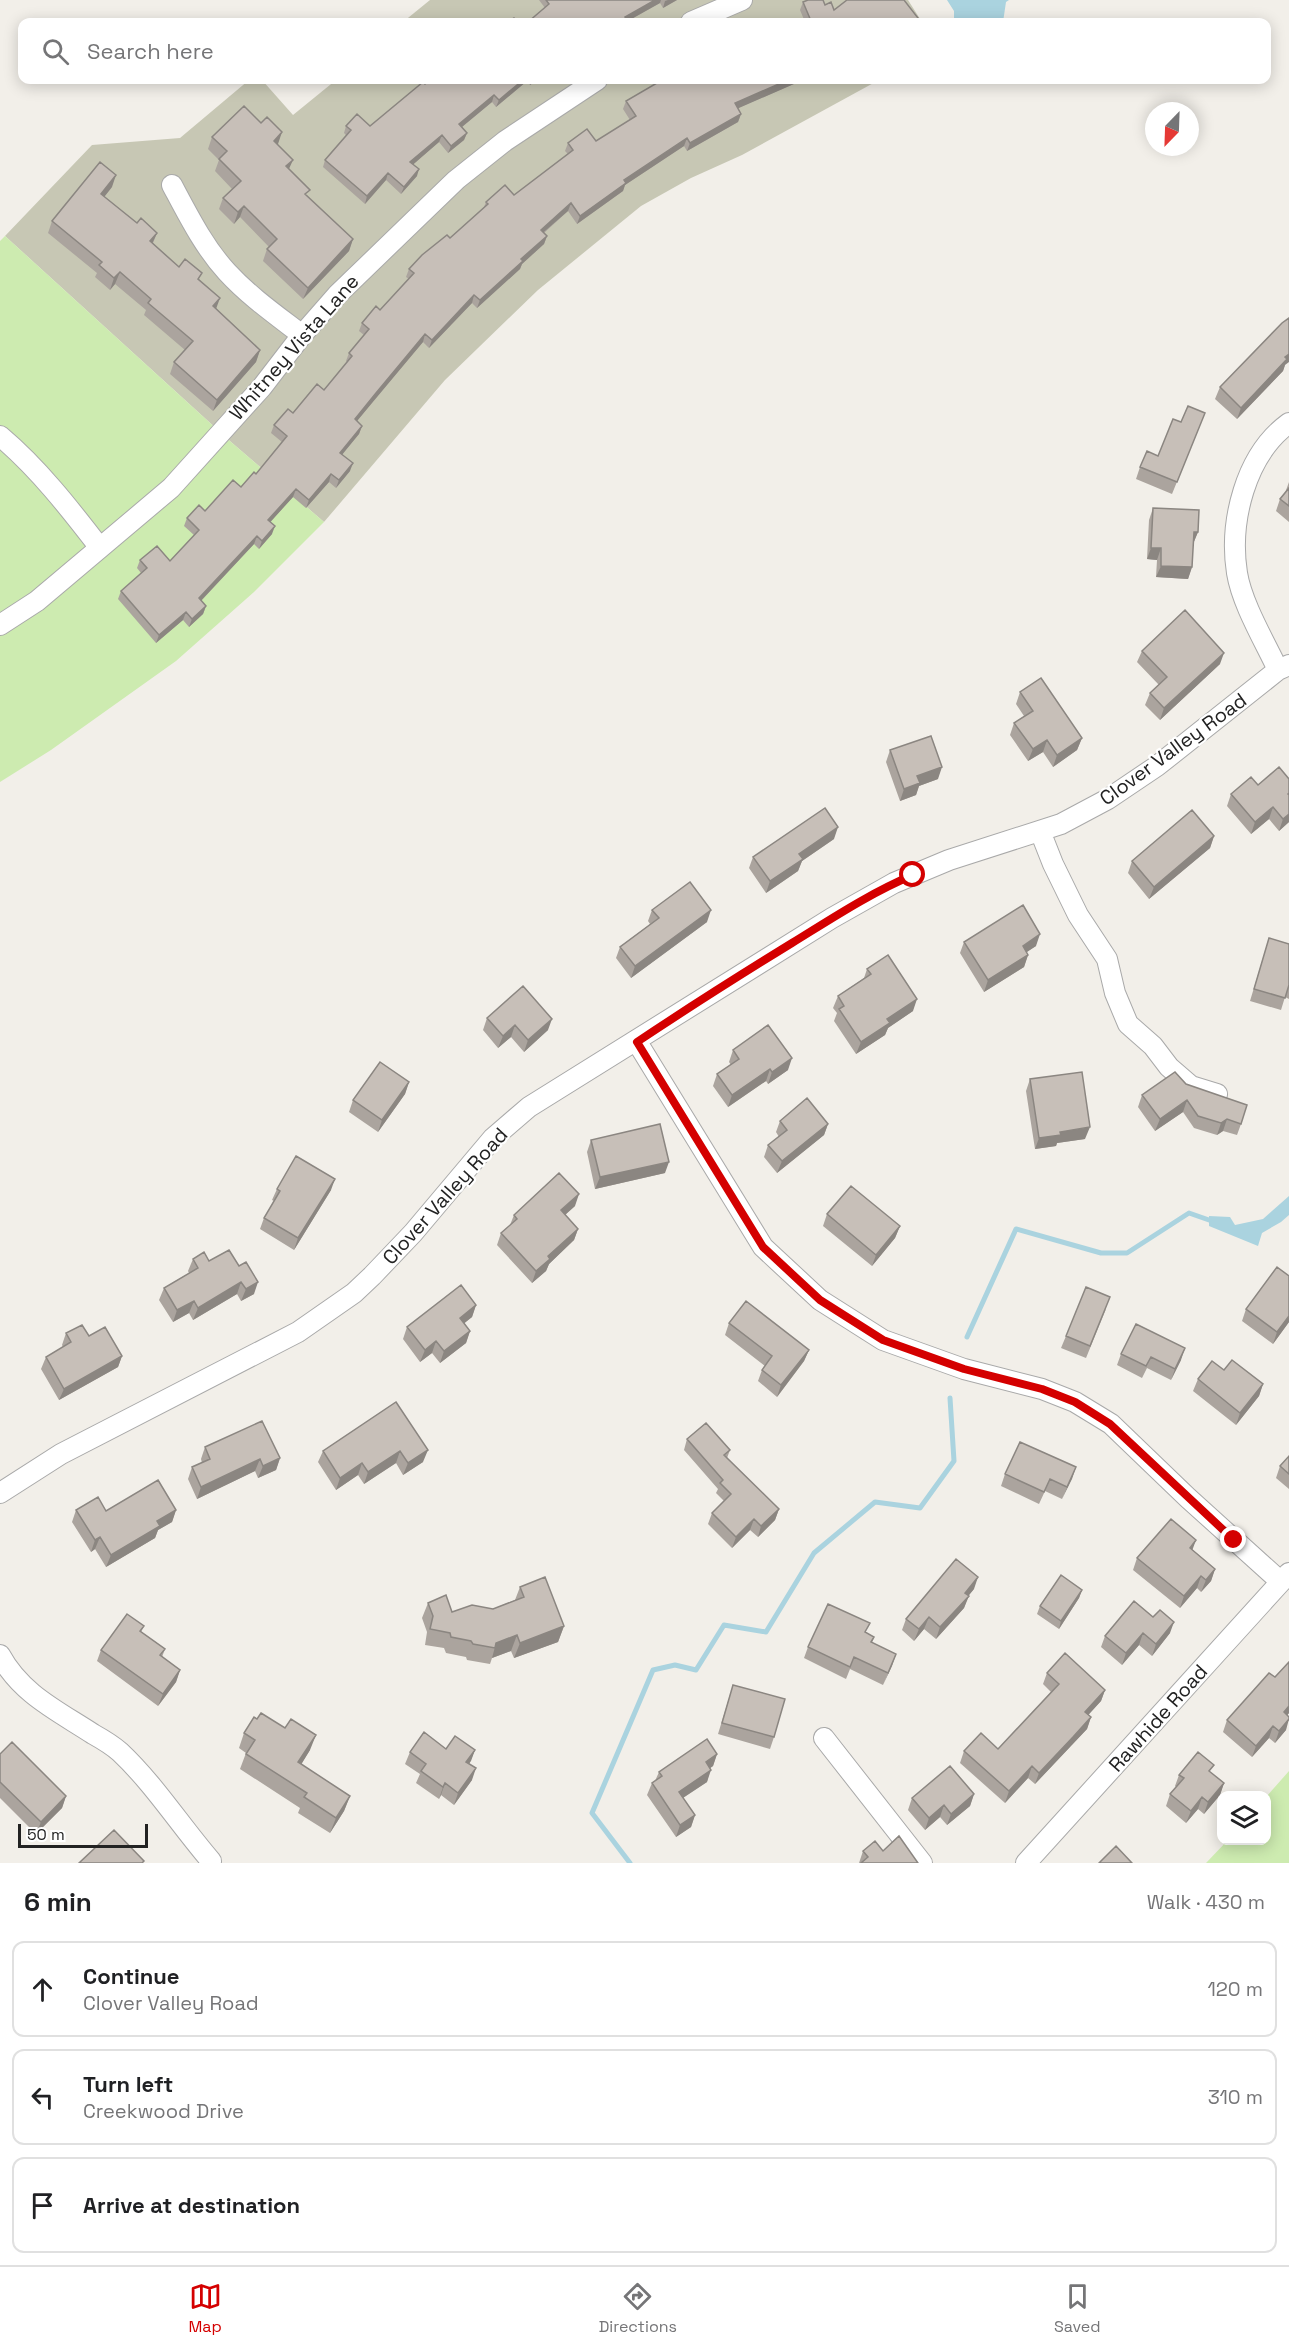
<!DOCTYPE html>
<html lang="en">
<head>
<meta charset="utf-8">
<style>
	:root { --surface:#fff; --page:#f6f6f6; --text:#202124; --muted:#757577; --line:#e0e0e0; --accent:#d40000 }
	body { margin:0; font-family:"Space Grotesk",sans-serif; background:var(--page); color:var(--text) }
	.controls { position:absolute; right:18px; bottom:18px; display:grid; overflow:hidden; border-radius:12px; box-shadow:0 3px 15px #0003 }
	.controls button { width:54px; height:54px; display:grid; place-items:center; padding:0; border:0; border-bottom:2px solid var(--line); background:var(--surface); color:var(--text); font:30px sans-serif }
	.compass { position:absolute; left:1145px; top:102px; width:54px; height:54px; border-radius:50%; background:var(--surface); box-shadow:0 3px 15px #0003; rotate:203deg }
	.scale { position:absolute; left:18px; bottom:15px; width:130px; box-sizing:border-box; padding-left:6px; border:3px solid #222; border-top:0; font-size:16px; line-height:21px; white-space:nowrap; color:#222; -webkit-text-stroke:4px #fff; paint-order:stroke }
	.stop { position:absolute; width:18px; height:18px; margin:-14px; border:4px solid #d40000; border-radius:50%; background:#fff }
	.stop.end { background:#d40000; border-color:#fff; box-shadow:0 2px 6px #0008 }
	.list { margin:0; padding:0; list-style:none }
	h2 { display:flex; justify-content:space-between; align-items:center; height:78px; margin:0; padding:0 24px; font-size:26px }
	h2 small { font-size:20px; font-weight:400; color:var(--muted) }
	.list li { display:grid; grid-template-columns:39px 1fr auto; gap:18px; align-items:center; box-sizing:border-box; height:96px; margin:0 12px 12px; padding:0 12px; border:2px solid var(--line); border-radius:12px }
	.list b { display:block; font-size:22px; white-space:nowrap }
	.list p { margin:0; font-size:20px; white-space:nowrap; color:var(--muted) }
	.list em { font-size:20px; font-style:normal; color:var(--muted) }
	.icon { flex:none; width:33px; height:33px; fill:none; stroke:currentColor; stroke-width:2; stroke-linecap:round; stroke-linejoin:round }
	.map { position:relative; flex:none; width:1289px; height:1863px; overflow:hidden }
	.search { position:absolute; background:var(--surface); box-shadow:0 3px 15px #0003; left:18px; right:18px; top:18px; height:66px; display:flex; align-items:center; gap:15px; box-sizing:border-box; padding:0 21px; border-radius:12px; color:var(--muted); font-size:22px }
	.sheet { height:402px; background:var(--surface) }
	nav { display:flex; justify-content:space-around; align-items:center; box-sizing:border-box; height:84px; border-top:2px solid var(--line); background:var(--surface); font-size:16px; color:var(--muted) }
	nav a { display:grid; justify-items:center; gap:3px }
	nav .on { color:var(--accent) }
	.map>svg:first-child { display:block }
	.construction { fill:#c7c7b4 }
	.grass { fill:#cdebb0 }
	.water { fill:#aad3df }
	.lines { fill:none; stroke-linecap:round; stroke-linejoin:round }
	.stream { stroke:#aad3df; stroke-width:5 }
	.minor-casing { stroke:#a9a9a9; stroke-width:22 }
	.minor { stroke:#fff; stroke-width:20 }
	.wall { fill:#aba49e }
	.shaded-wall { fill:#8b8681 }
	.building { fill:#c7bfb8; stroke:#8b8681; stroke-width:1.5 }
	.route { stroke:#d40000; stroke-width:8 }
	.labels { text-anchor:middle; stroke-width:4.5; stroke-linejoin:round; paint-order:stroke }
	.street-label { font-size:20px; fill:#222; stroke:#fff }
</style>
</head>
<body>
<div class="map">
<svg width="1289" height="1863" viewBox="0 0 1289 1863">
	<rect width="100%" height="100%" fill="#f2efe9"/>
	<path class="construction" d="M430 0H908L922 22H403Z
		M249 80H262L293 115 336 80H879L742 155 691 178 641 206 538 290 445 380 324 522 231 442 5 236 92 145 180 138Z"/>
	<path class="grass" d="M5 236 231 442 324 522 254 592 176 661 51 750 0 782V241Z
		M1289 1771V1863H1206L1227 1841 1266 1840 1267 1796Z"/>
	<path class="water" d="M947 0H1009L1006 2 1003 22H954V11Z
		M1289 1196V1215L1281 1222 1262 1233 1258 1246 1209 1226V1216L1230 1217 1235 1225 1263 1219Z"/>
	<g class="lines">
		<path class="stream" d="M967 1337 1016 1229 1101 1253H1127L1189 1213 1209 1220
			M630 1863 592 1813 653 1670 675 1665 696 1670 724 1625 766 1632 814 1553 875 1502 920 1508 954 1461 950 1398"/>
		<g class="minor-casing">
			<path id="minor" d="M691 22 742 0
				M172 185C188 215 204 247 227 272 249 296 276 315 302 335
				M0 436C38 468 70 509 100 548
				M0 625 37 601 171 488 262 387 302 335 337 295 456 180 505 141 597 80
				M1278 670C1265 642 1242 604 1237 573 1229 522 1245 455 1289 423
				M1040 831 1053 864 1078 915 1107 959 1115 993 1128 1024 1153 1046 1169 1067 1191 1086 1217 1094
				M637 1042 763 1247 820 1300 883 1340 964 1369 1042 1389 1075 1402 1111 1424 1188 1498 1281 1582
				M0 1493 61 1454 298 1332 354 1293 372 1276 413 1233 493 1138 529 1107 832 918 894 883 949 860 1061 824 1108 799 1157 766 1278 670 1289 665
				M0 1655C21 1694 58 1711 93 1734 102 1739 112 1745 120 1752 154 1784 180 1825 211 1861
				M824 1738 922 1863
				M1026 1863 1289 1573"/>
		</g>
		<use href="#minor" class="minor"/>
	</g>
	<path class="wall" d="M539 0H677L663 8 660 3 628 21V22H528L545 8Z
		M803 2 825 5 834 10 916 22H805L800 10Z
		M430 80H537L530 85 527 81 496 107 492 102 462 127 467 133 464 140 448 153 439 142 413 164 417 176 401 194 386 180 365 204 323 167 325 160 347 136 344 133 346 126H370Z
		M662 80H803L738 108 741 114 738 122 687 151 684 146 625 185 623 191 577 224 568 211 544 233 547 236 544 244 522 264 520 269 477 308 472 303 429 348 423 342 373 401 357 421 362 426 359 434 342 454 350 471 336 488 329 482 306 508 293 497 270 522 272 534 259 549 254 544 201 601 206 606 203 614 189 627 183 620 156 643 118 599 121 591 141 573 137 568 140 560 170 561 194 535 184 526 187 518 205 511 241 487 256 474 282 442 271 433 274 425 293 413 324 390 347 362 346 361 349 353 364 335 359 331 362 323 380 310 409 279 406 277 409 269 450 238 484 207 486 202 514 195 568 154 565 151 568 143 596 141 630 120 623 109 626 101Z
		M212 137 278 145 289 169 307 197 353 239 349 251 303 299 263 261 267 249 269 247 240 217 234 224 219 209 223 198 232 189 215 171 219 160 208 149Z
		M112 187 104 197 137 223 157 233 153 243 179 267 200 280 216 308 260 350 256 362 213 411 170 374 174 362 185 350 144 315 146 310 115 284 110 290 95 277 97 273 48 233 52 221Z
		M1285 365 1283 371 1237 419 1215 399 1220 387Z
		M1205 413 1172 494 1136 479 1140 467 1158 456 1181 422Z
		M1289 482V522L1276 511 1280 499 1285 493Z
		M1153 508 1198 532 1193 544 1192 567 1188 579 1156 577 1157 560 1147 559 1149 520Z
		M1142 651 1220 664 1160 720 1145 705 1150 693 1159 685 1137 662Z
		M1020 692 1082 738 1077 750 1053 767 1043 752 1028 761 1010 735 1014 723 1024 716 1016 704Z
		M890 750 938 779 919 786 916 795 900 801 886 762Z
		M1258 785 1289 822 1279 831 1269 819 1251 834 1227 806 1231 794Z
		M1214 836 1210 848 1149 899 1128 873 1132 861Z
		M834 839 802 861 798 871 766 893 749 868 753 857Z
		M652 910 707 922 631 978 616 958 620 947 650 924 648 921Z
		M1269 938 1289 944V999L1285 997 1281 1010 1250 1001Z
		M964 942 1036 946 1026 952 1028 955 1024 967 984 992 960 953Z
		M867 969 913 1011 888 1028 885 1035 856 1054 834 1021 837 1013 833 1008 838 996 864 978Z
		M487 1018 548 1030 524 1052 511 1037 498 1048 483 1030Z
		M733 1050 788 1070 768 1084 766 1081 728 1107 713 1086 717 1074 731 1065 729 1062Z
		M1030 1079 1085 1139 1057 1143 1056 1146 1035 1149 1026 1091Z
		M409 1082 405 1094 378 1132 349 1112 353 1100Z
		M1186 1084 1241 1124 1237 1135 1223 1131 1217 1135 1194 1128 1183 1112 1155 1131 1138 1107 1142 1095Z
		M780 1121 828 1124 824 1135 777 1173 764 1157 768 1145 779 1137 776 1132Z
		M591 1140 665 1173 595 1189 587 1152Z
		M277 1189 331 1190 294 1250 260 1229 264 1218 274 1201 272 1200Z
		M575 1206 565 1215 578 1229 574 1240 549 1264 546 1271 532 1283 497 1245 501 1233 510 1225 514 1215Z
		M827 1214 900 1226 895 1238 872 1266 823 1226Z
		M229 1250 254 1294 241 1301 237 1294 193 1320 189 1313 173 1322 159 1300 164 1288 189 1273 188 1271 193 1259 209 1261Z
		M476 1305 472 1317 464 1323 470 1331 466 1343 440 1363 432 1353 420 1362 403 1339 407 1327Z
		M1106 1309 1086 1358 1061 1348 1066 1336Z
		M1246 1309 1289 1322 1273 1344 1242 1321Z
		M729 1323 809 1350 804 1361 777 1397 758 1381 762 1370 765 1366 725 1335Z
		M66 1333 89 1336 122 1356 118 1367 59 1400 41 1369 46 1357 63 1347 62 1345Z
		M1121 1354 1181 1360 1171 1380 1147 1368 1142 1378 1117 1365Z
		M1224 1370 1263 1384 1259 1396 1236 1425 1193 1391 1198 1379Z
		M396 1402 423 1462 403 1475 396 1463 364 1484 358 1475 336 1490 318 1462 323 1451Z
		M687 1439 730 1450 727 1458 779 1509 775 1520 758 1537 750 1530 732 1548 708 1524 712 1513 724 1501 716 1493 718 1489 684 1450Z
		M205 1447 280 1458 276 1470 258 1478 255 1471 197 1499 188 1479 192 1467 202 1463 201 1459Z
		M1289 1456V1489L1276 1478 1280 1466Z
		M1076 1467 1062 1499 1045 1491 1039 1504 1001 1486 1005 1474Z
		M76 1510 106 1511 176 1510 172 1522 158 1530 155 1538 106 1567 95 1549 91 1552 72 1522Z
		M1193 1550 1215 1569 1211 1581 1201 1592 1197 1588 1180 1608 1133 1570 1137 1558Z
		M520 1587 564 1626 558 1642 514 1658 511 1651 492 1658 490 1664 467 1660 466 1657 446 1653 444 1648 425 1645 427 1632 422 1618 428 1603 452 1612 493 1609 515 1600Z
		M974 1589 968 1596 964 1608 936 1639 924 1629 914 1641 902 1630 906 1619Z
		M1082 1590 1079 1598 1059 1629 1037 1614 1040 1606Z
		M1134 1601 1170 1633 1152 1656 1139 1645 1122 1665 1101 1647 1105 1636Z
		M144 1626 141 1632 165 1649 162 1657 180 1670 176 1682 158 1706 97 1661 101 1650Z
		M866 1633 874 1637 872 1643 896 1654 883 1685 850 1669 846 1679 804 1658 808 1647Z
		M1289 1661V1713L1287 1715 1286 1730 1275 1743 1269 1738 1252 1757 1223 1732 1227 1720 1275 1677Z
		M1047 1673 1105 1690 1101 1701 1088 1715 1091 1717 1087 1729 1035 1784 1028 1778 1005 1803 960 1763 964 1751 998 1749 1051 1692 1043 1684Z
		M733 1685 774 1737 770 1749 718 1734Z
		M244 1733 310 1750 301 1764 350 1796 344 1811 330 1833 298 1813 300 1808 240 1769 246 1753 239 1748Z
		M446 1749 475 1750 469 1764 472 1780 454 1805 441 1795 439 1799 416 1783 420 1774 405 1764 410 1752Z
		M0 1754 66 1796 62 1808 36 1834 0 1798Z
		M717 1754 713 1766 710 1768 707 1782 683 1798 695 1815 691 1827 676 1837 647 1795 652 1783 655 1781 659 1772Z
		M1211 1773 1224 1783 1220 1795 1204 1814 1198 1809 1186 1823 1166 1806 1170 1794 1176 1787 1175 1786 1179 1775Z
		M974 1794 970 1806 947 1825 940 1817 925 1830 908 1810 912 1798Z
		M863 1851H883L918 1863H859Z"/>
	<path class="shaded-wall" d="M655 0H661L660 3 626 22 625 17Z
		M668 0H677L663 8 665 1Z
		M523 80H528L527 81 496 107 499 100Z
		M532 80H537L530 85Z
		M788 80H803L732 111 735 103Z
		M494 95 492 102 457 131 459 124Z
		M741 114 738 122 687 151 690 143Z
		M282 132 278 144 270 153 274 141Z
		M467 133 464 140 448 153 451 146Z
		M442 135 439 142 408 169 410 162Z
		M687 138 684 146 625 185 623 191 577 224 580 216 624 180Z
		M293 160 288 171 286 166Z
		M419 169 417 176 401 194 404 187Z
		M388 173 386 180 365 204 367 196Z
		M116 175 112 187 97 206 101 194Z
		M571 203 568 211 538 237 541 230Z
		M244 206 240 217 234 224 238 212Z
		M157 233 152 244 150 241Z
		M547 236 544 244 522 264 520 269 477 308 480 300 521 259Z
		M353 239 349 251 303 299 308 288Z
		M120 272 115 284 110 290 114 278Z
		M474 295 472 303 429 348 432 340Z
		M220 298 216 309 213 306Z
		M425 334 423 342 352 427 355 419Z
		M260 350 256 362 213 411 217 400Z
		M1289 354V362L1285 365 1283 371 1237 419 1241 408 1285 357Z
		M362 426 359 434 337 461 340 453Z
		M353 463 350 471 336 488 339 480Z
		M331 474 329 482 306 508 309 500Z
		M296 489 293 497 265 528 268 520Z
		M275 526 272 534 259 549 262 541Z
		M1194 532H1198L1193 544Z
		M257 536 254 544 196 606 199 598Z
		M1151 548H1161L1157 560 1147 559Z
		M1161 566 1192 567 1188 579 1156 577Z
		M206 606 203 614 189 627 192 619Z
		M186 612 183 620 156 643 159 635Z
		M1224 653 1220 664 1160 720 1164 708Z
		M1082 738 1077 750 1053 767 1057 755Z
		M1047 740 1043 752 1028 761 1033 749Z
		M942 767 938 779 919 786 916 795 900 801 904 789 917 776Z
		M1273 807 1269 819 1251 834 1255 822Z
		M1289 814V822L1279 831 1283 819Z
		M838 827 834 839 802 861 798 871 766 893 770 881 799 854Z
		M1214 836 1210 848 1149 899 1154 887Z
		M711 910 707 922 631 978 635 966Z
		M1040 934 1036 946 1018 958 1023 946Z
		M1028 955 1024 967 984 992 988 980Z
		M917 999 913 1011 888 1028 885 1035 856 1054 861 1042 887 1019Z
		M552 1019 548 1030 524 1052 528 1040Z
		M515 1025 511 1037 498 1048 503 1036Z
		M792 1058 788 1070 768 1084 772 1072Z
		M770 1069 766 1081 728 1107 732 1095Z
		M409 1082 405 1094 378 1132 382 1120Z
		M1187 1100 1183 1112 1155 1131 1160 1119Z
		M1227 1119 1223 1131 1217 1135 1221 1123Z
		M828 1124 824 1135 777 1173 782 1161Z
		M1090 1127 1085 1139 1057 1143 1056 1146 1035 1149 1039 1138 1060 1132Z
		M669 1162 665 1173 595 1189 600 1177Z
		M335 1179 331 1190 294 1250 298 1238Z
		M579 1194 575 1206 557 1222 561 1210Z
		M900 1226 895 1238 872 1266 876 1255Z
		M578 1229 574 1240 549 1264 546 1271 532 1283 536 1271 548 1256Z
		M241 1282 237 1294 193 1320 198 1308Z
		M258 1282 254 1294 241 1301 246 1289Z
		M194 1301 189 1313 173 1322 177 1310Z
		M476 1305 472 1317 456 1330 460 1318Z
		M1289 1316V1322L1273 1344 1277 1332Z
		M470 1331 466 1343 440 1363 444 1351Z
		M436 1341 432 1353 420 1362 425 1350Z
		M1185 1348 1181 1360 1171 1380 1175 1369Z
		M809 1350 804 1361 777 1397 781 1385Z
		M122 1356 118 1367 59 1400 64 1389Z
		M1263 1384 1259 1396 1236 1425 1240 1413Z
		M428 1450 423 1462 403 1475 408 1463Z
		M400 1451 396 1463 364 1484 368 1472Z
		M280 1458 276 1470 258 1478 263 1466Z
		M260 1459 255 1471 197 1499 201 1487Z
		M362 1463 358 1475 336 1490 340 1478Z
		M1076 1467 1072 1479 1062 1499 1067 1487Z
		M779 1509 775 1520 758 1537 761 1526Z
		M176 1510 172 1522 158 1530 155 1538 106 1567 111 1555 157 1521Z
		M754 1519 750 1530 732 1548 736 1537Z
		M100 1537 95 1549 91 1552 95 1540Z
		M1196 1540 1192 1551 1190 1548Z
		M1215 1569 1211 1581 1201 1592 1206 1580Z
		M1201 1576 1197 1588 1180 1608 1184 1596Z
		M978 1577 974 1589 965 1600 969 1596 964 1608 936 1639 940 1627 965 1593Z
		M1082 1590 1079 1598 1059 1629 1061 1621Z
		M929 1617 924 1629 914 1641 919 1629Z
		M1174 1622 1170 1633 1152 1656 1156 1644Z
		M564 1626 558 1642 514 1658 520 1643Z
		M1143 1633 1139 1645 1122 1665 1126 1653Z
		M517 1635 511 1651 492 1658 496 1643Z
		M896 1654 892 1666 883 1685 888 1673Z
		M180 1670 176 1682 158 1706 163 1694Z
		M1105 1690 1101 1701 1081 1723 1085 1712Z
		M1289 1706V1713L1280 1724 1284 1712Z
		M1091 1717 1087 1729 1035 1784 1039 1773Z
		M1289 1719 1286 1730 1275 1743 1279 1731Z
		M1273 1726 1269 1738 1252 1757 1256 1746Z
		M316 1735 310 1750 293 1778 298 1762Z
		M475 1750 471 1761 462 1773 466 1762Z
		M717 1754 713 1766 702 1774 706 1762Z
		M1032 1766 1028 1778 1005 1803 1009 1791Z
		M476 1768 472 1780 454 1805 458 1793Z
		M711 1770 707 1782 675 1803 679 1792Z
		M445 1783 441 1795 439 1799 443 1787Z
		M1224 1783 1220 1795 1204 1814 1208 1802Z
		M974 1794 970 1806 947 1825 951 1814Z
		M66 1796 62 1808 36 1834 41 1822Z
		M350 1796 344 1811 330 1833 336 1818Z
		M1202 1797 1198 1809 1186 1823 1191 1811Z
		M944 1805 940 1817 925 1830 929 1818Z
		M695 1815 691 1827 676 1837 680 1825Z"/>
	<path class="building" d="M546 0H655L625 17 628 22H601L599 20 594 22H528L549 4Z
		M808 0H823L825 5 831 2 834 10 847 0H904L918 18 912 22H807L811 21 803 2Z
		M514 18 518 22H508Z
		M430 80H523L499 100 494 95 459 124 467 133 451 146 442 135 410 162 419 169 404 187 388 173 367 196 325 160 351 130 346 126 357 114 370 126 423 82 425 84Z
		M662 80H788L735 103 741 114 690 143 687 138 624 180 626 183 580 216 571 203 541 230 547 236 521 259 523 261 480 300 474 295 432 340 425 334 376 393 355 419 362 426 340 453 353 463 339 480 331 474 309 500 296 489 268 520 275 526 262 541 257 536 199 598 206 606 192 619 186 612 159 635 121 591 147 568 140 560 157 546 170 561 199 530 187 518 199 505 205 511 233 480 241 487 254 472 256 474 287 436 274 425 288 409 293 413 317 384 324 390 352 356 349 353 369 329 362 323 376 306 380 310 414 273 409 269 422 255 447 235 450 238 488 204 486 202 505 185 514 195 573 150 568 143 587 129 596 141 636 116 626 101Z
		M244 106 261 123 267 117 282 132 274 141 293 160 286 166 310 190 305 194 353 239 308 288 267 249 277 239 244 206 238 212 223 198 241 181 219 159 227 151 212 137Z
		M100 162 116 175 101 194 137 223 141 218 157 233 150 241 179 267 185 259 202 273 198 279 220 298 213 306 260 350 217 400 174 362 193 341 148 303 151 299 120 272 114 278 99 265 102 262 52 221Z
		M1289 318V354L1285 357 1287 359 1241 408 1220 387 1282 323Z
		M1188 406 1205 413 1177 482 1140 467 1147 451 1158 456 1173 419 1181 422Z
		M1289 488V506L1280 499Z
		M1153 508 1199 510 1198 532H1194L1192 567 1161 566V548H1151Z
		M1185 610 1224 653 1164 708 1150 693 1167 677 1142 651Z
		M1041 678 1082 738 1057 755 1047 740 1033 749 1014 723 1033 711 1020 692Z
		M931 736 942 767 917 776 920 783 904 789 890 750Z
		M1279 767 1289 779V793L1288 794 1289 795V814L1283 819 1273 807 1255 822 1231 794 1251 777 1258 785Z
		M825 808 838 827 799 854 803 859 770 881 753 857Z
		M1192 810 1214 836 1154 887 1132 861Z
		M690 882 711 910 635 966 620 947 659 918 652 910Z
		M1023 905 1040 934 1023 946 1028 955 988 980 964 942Z
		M1269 938 1289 944V985L1285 998 1254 989Z
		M888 955 917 999 887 1019 890 1023 861 1042 839 1009 844 1006 838 996 871 974 867 969Z
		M523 986 552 1019 528 1040 515 1025 503 1036 487 1018Z
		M768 1025 792 1058 772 1072 770 1069 732 1095 717 1074 739 1059 733 1050Z
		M380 1062 409 1082 382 1120 353 1100Z
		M1082 1072 1090 1127 1060 1132 1061 1135 1039 1138 1030 1079Z
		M1175 1072 1186 1084 1247 1105 1241 1124 1227 1119 1221 1123 1198 1116 1187 1100 1160 1119 1142 1095Z
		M807 1098 828 1124 782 1161 768 1145 787 1130 780 1121Z
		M660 1124 669 1162 600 1177 591 1140Z
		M296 1156 335 1179 298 1238 264 1218 280 1191 277 1189Z
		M559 1173 579 1194 561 1210 578 1229 548 1256 550 1259 536 1271 501 1233 517 1219 514 1215Z
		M851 1186 900 1226 876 1255 827 1214Z
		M229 1250 239 1266 246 1262 258 1282 246 1289 241 1282 198 1308 194 1301 177 1310 164 1288 198 1268 193 1259 204 1252 209 1261Z
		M1277 1267 1289 1276V1316L1277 1332 1246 1309Z
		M461 1285 476 1305 460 1318 470 1331 444 1351 436 1341 425 1350 407 1327Z
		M1086 1287 1110 1297 1090 1346 1066 1336Z
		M746 1301 809 1350 781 1385 762 1370 772 1356 729 1323Z
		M1136 1324 1185 1348 1175 1369 1151 1357 1146 1366 1121 1354Z
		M82 1325 89 1336 105 1327 122 1356 64 1389 46 1357 71 1342 66 1333Z
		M1232 1360 1263 1384 1240 1413 1198 1379 1212 1361 1224 1370Z
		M396 1402 428 1450 408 1463 400 1451 368 1472 362 1463 340 1478 323 1451Z
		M262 1421 280 1458 263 1466 260 1459 201 1487 192 1467 210 1459 205 1447Z
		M706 1423 730 1450 724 1455 779 1509 761 1526 754 1519 736 1537 712 1513 731 1494 720 1483 723 1480 687 1439Z
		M1020 1442 1076 1467 1067 1487 1050 1479 1044 1492 1005 1474Z
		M1289 1456V1474L1280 1466Z
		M158 1480 176 1510 157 1521 160 1526 111 1555 100 1537 95 1540 76 1510 98 1497 106 1511Z
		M1171 1519 1196 1540 1190 1548 1215 1569 1206 1580 1201 1576 1184 1596 1137 1558Z
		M956 1559 978 1577 965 1593 969 1596 940 1627 929 1617 919 1629 906 1619Z
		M1061 1575 1082 1590 1061 1621 1040 1606Z
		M545 1577 564 1626 520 1643 517 1635 496 1643 495 1648 473 1644 471 1641 451 1637 450 1633 430 1629 433 1616 428 1603 446 1595 452 1612 472 1605 493 1609 524 1597 520 1587Z
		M1134 1601 1153 1617 1160 1610 1174 1622 1156 1644 1143 1633 1126 1653 1105 1636Z
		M828 1604 870 1623 865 1632 874 1637 871 1642 896 1654 888 1673 854 1657 850 1667 808 1647Z
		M127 1614 144 1626 140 1631 165 1649 160 1655 180 1670 163 1694 101 1650Z
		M1065 1653 1105 1690 1085 1712 1091 1717 1073 1737 1039 1773 1032 1766 1009 1791 964 1751 981 1733 998 1749 1059 1684 1047 1673Z
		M1289 1662V1706L1284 1712 1289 1717V1719L1279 1731 1273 1726 1256 1746 1227 1720 1269 1673 1275 1677Z
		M733 1685 785 1699 774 1737 722 1723Z
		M261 1713 285 1728 291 1719 316 1735 298 1762 350 1796 336 1818 304 1797 307 1793 246 1754 255 1740 244 1733 254 1717 257 1719Z
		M424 1732 446 1749 455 1736 475 1750 466 1762 476 1768 458 1793 445 1783 443 1787 421 1771 426 1764 410 1752Z
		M707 1739 717 1754 706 1762 711 1770 679 1792 695 1815 680 1825 652 1783 662 1776 659 1772Z
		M12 1742 66 1796 41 1822 0 1782V1754Z
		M1198 1752 1214 1765 1209 1771 1224 1783 1208 1802 1202 1797 1191 1811 1170 1794 1184 1778 1179 1775Z
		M950 1766 974 1794 951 1814 944 1805 929 1818 912 1798Z
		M114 1830 144 1861 142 1863H79Z
		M899 1836 918 1863H861L868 1857 863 1851 875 1841 883 1851Z
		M1116 1846 1132 1863H1099Z"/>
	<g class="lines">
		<path class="route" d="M913 875C870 893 831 919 792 943 740 975 688 1008 637 1042L763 1247 820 1300 883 1340 964 1369 1042 1389 1075 1402 1110 1424 1234 1540"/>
	</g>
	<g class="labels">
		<g class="street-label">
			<text transform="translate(294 347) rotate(-49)" y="7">Whitney Vista Lane</text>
			<text transform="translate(1173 749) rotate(-36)" y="7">Clover Valley Road</text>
			<text transform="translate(445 1196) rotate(-48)" y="7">Clover Valley Road</text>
			<text transform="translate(1158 1718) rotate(-48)" y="7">Rawhide Road</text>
		</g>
	</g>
</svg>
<div class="controls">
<button><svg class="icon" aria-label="layers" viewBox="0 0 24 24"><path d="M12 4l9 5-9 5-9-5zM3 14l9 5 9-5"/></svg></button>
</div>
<svg class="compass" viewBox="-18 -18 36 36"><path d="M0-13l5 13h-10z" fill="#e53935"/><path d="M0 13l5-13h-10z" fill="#757577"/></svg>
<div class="scale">50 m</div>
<div class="stop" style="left:913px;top:875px"></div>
<div class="stop end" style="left:1234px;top:1540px"></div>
<div class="search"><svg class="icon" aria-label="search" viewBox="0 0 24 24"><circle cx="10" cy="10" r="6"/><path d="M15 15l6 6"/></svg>Search here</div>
</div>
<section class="sheet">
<h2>6 min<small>Walk · 430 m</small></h2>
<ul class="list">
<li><svg class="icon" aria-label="ahead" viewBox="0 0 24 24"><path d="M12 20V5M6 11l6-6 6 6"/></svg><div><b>Continue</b><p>Clover Valley Road</p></div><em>120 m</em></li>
<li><svg class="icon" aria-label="left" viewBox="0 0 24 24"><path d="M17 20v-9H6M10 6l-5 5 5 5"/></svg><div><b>Turn left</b><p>Creekwood Drive</p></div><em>310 m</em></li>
<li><svg class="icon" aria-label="arrive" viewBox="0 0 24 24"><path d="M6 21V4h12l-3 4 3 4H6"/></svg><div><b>Arrive at destination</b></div></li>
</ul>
</section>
<nav>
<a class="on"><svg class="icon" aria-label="map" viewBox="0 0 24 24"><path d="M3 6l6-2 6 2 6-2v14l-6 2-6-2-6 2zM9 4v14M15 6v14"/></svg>Map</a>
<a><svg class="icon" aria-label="directions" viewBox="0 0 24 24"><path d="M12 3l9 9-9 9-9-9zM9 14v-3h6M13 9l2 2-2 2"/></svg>Directions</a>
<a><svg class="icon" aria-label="saved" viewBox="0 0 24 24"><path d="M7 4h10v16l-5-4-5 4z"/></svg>Saved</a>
</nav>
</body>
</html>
